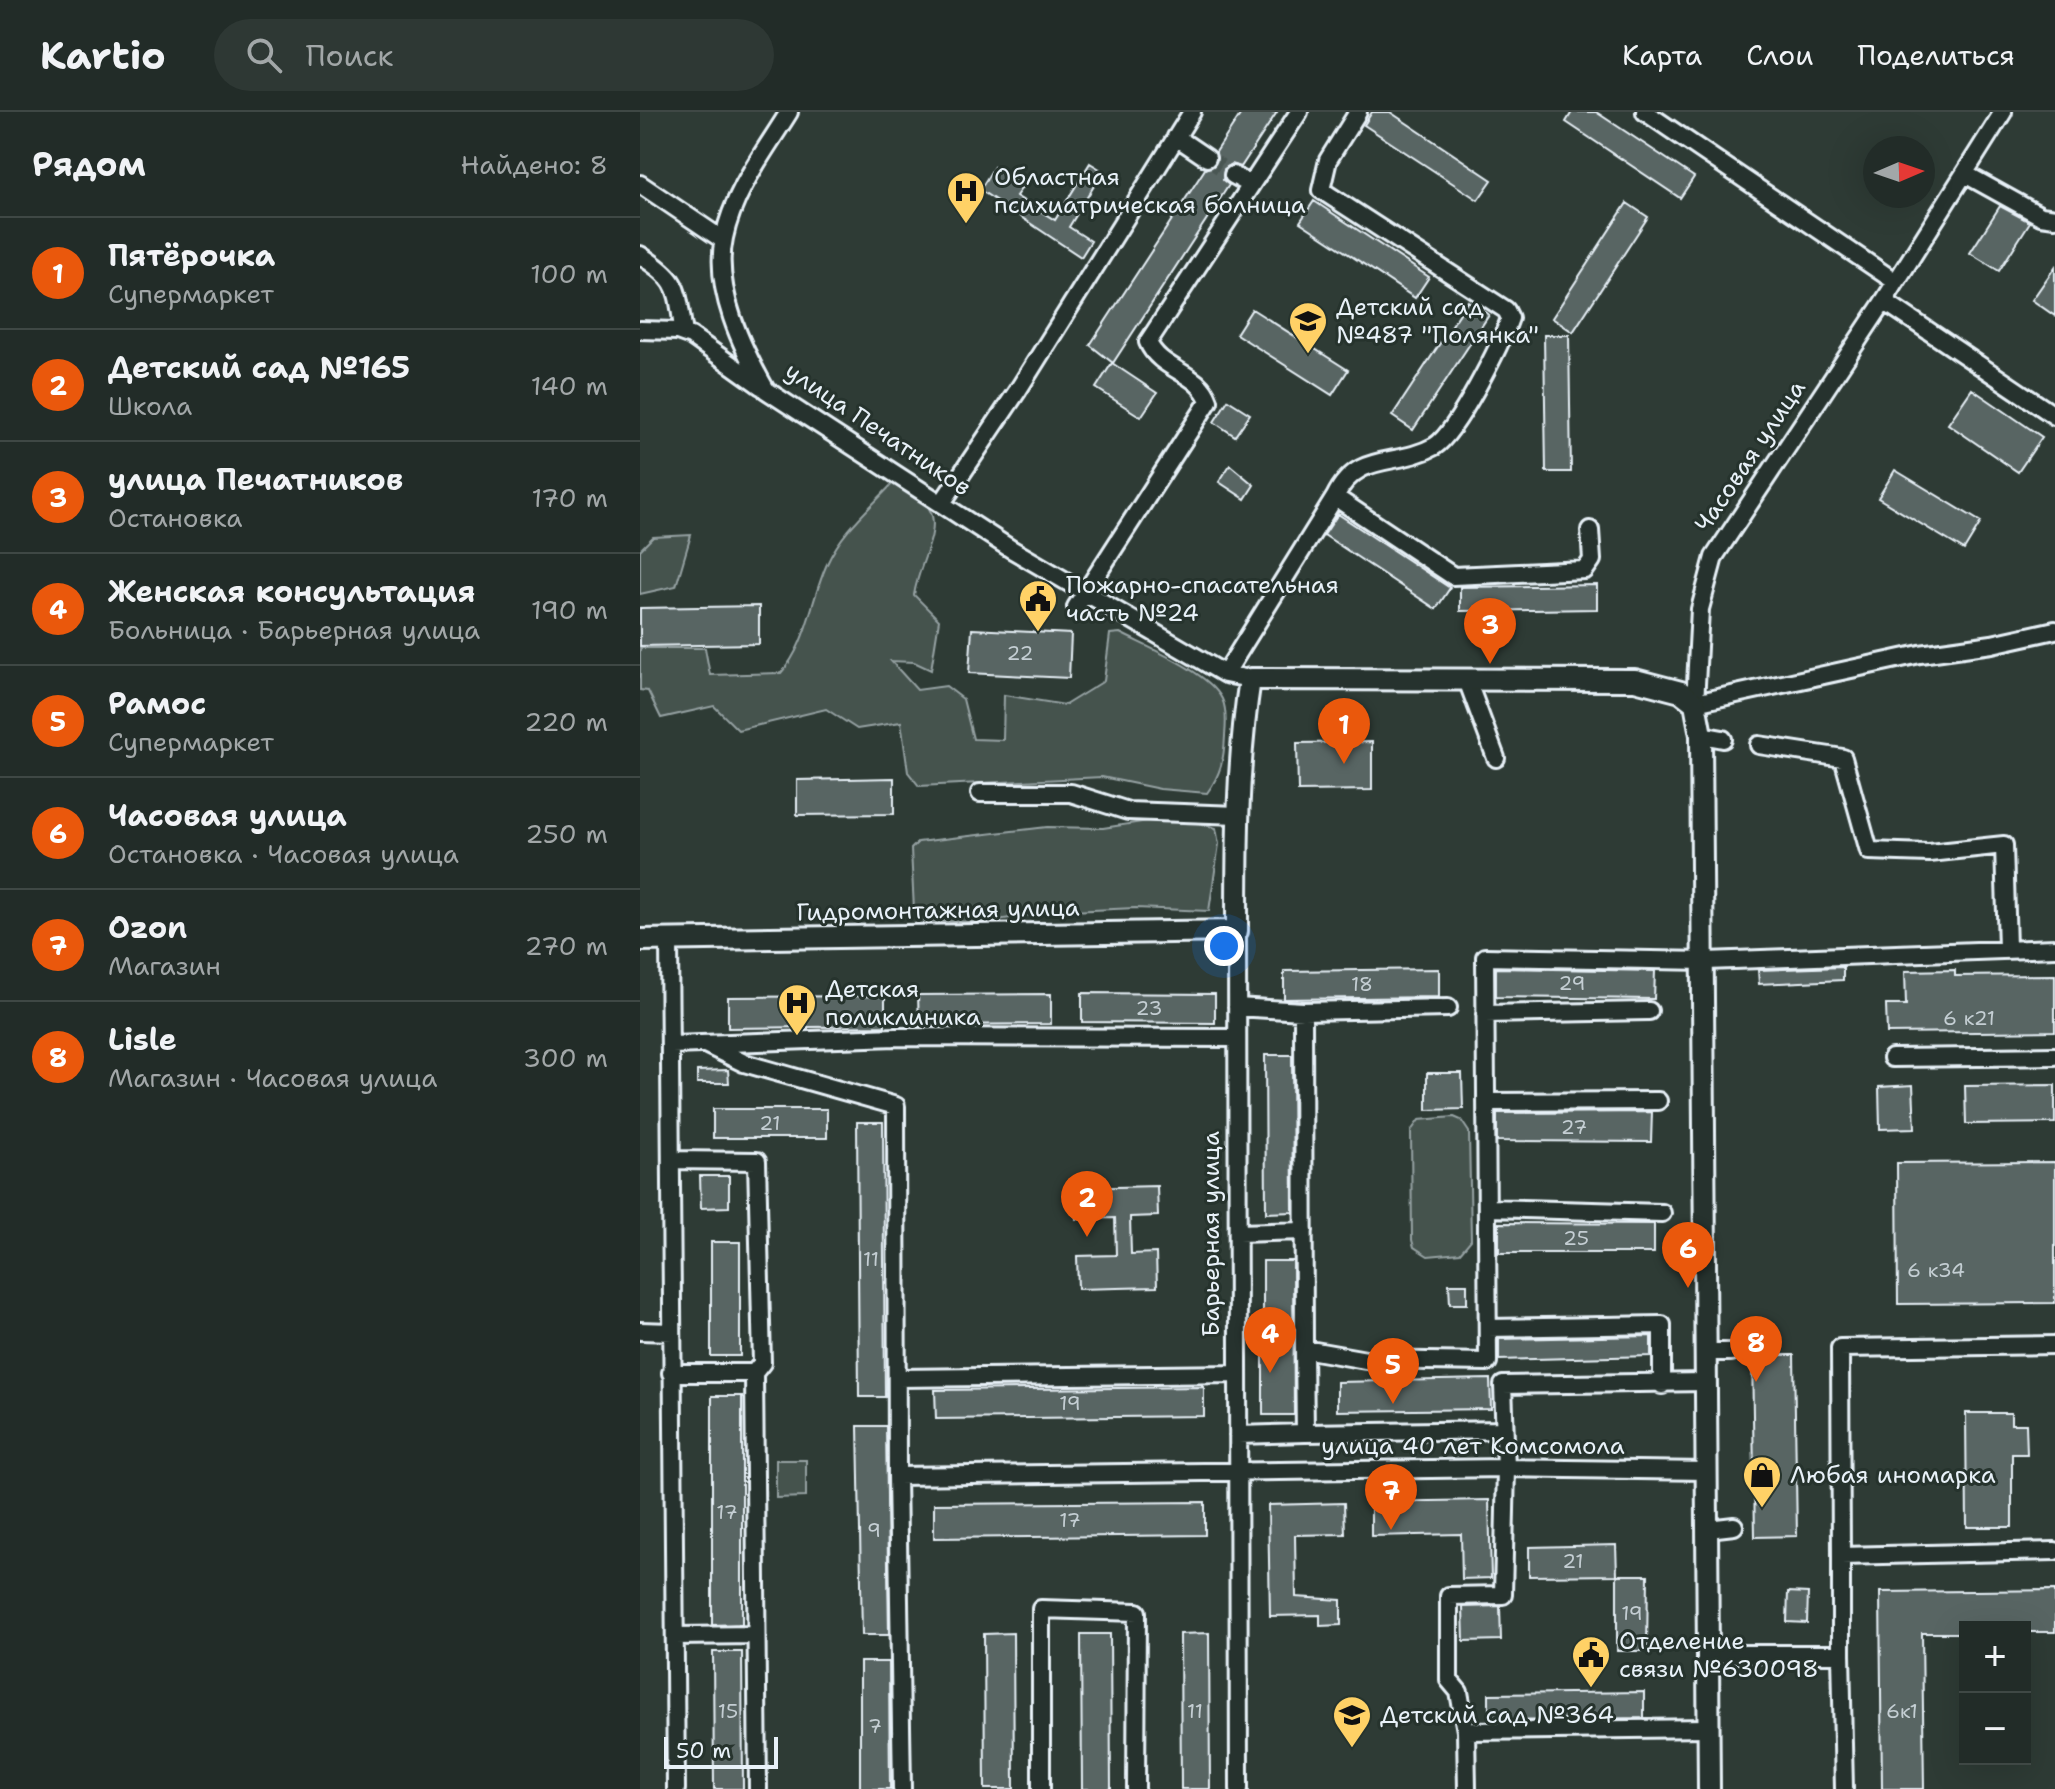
<!DOCTYPE html>
<html lang="ru">
<head>
<meta charset="utf-8">
<style>
	:root { --surface:#222c28; --page:#2e3834; --text:#f1f3f6; --muted:#a2a7a8; --line:#3f4845; --accent:#ea580c }
	body { margin:0; font-family:"Shantell Sans",sans-serif; background:var(--page); color:var(--text) }
	.controls { position:absolute; right:24px; bottom:24px; display:grid; overflow:hidden; border-radius:0px; box-shadow:0 8px 32px #0002 }
	.controls button { width:72px; height:72px; display:grid; place-items:center; padding:0; border:0; border-bottom:2px solid var(--line); background:var(--surface); color:var(--text); font:40px sans-serif }
	.compass { position:absolute; left:1223px; top:24px; width:72px; height:72px; border-radius:50%; background:var(--surface); box-shadow:0 8px 32px #0002; rotate:88deg }
	.scale { position:absolute; left:24px; bottom:20px; width:114px; box-sizing:border-box; padding-left:8px; border:4px solid #e8f1f8; border-top:0; font-size:22px; line-height:28px; white-space:nowrap; color:#e8f1f8; -webkit-text-stroke:6px #26332d; paint-order:stroke }
	.you { position:absolute; left:584px; top:834px; width:28px; height:28px; margin:-20px; border:6px solid #fff; border-radius:50%; background:#1a73e8; box-shadow:0 0 0 12px #1a73e833 }
	.badge { display:grid; place-items:center; width:52px; height:52px; border-radius:50%; background:var(--accent); color:#fff; font-size:26px; font-weight:700 }
	.pin { position:absolute; translate:-50% -66px; filter:drop-shadow(0 2px 4px #0008) }
	.pin::after { content:''; position:absolute; top:42px; width:28px; height:24px; background:inherit; clip-path:polygon(0 0,100% 0,50% 100%) }
	.list { margin:0; padding:0; list-style:none }
	h2 { display:flex; justify-content:space-between; align-items:center; height:104px; margin:0; padding:0 32px; font-size:34px }
	h2 small { font-size:26px; font-weight:400; color:var(--muted) }
	.list li { display:grid; grid-template-columns:52px 1fr auto; gap:24px; align-items:center; box-sizing:border-box; height:112px; padding:0 32px; border-top:2px solid var(--line) }
	.list b { display:block; font-size:30px; white-space:nowrap }
	.list p { margin:0; font-size:26px; white-space:nowrap; color:var(--muted) }
	.list em { font-size:26px; font-style:normal; color:var(--muted) }
	.icon { flex:none; width:44px; height:44px; fill:none; stroke:currentColor; stroke-width:2; stroke-linecap:round; stroke-linejoin:round }
	.map { position:relative; flex:none; width:1415px; height:1677px; overflow:hidden }
	header { display:flex; align-items:center; gap:48px; box-sizing:border-box; height:112px; padding:0 40px; background:var(--surface); border-bottom:2px solid var(--line) }
	header strong { font-size:38px }
	nav { display:flex; gap:44px; margin-inline-start:auto; font-size:28px }
	.search { width:560px; height:72px; background:var(--page); display:flex; align-items:center; gap:20px; box-sizing:border-box; padding:0 28px; border-radius:44px; color:var(--muted); font-size:30px }
	main { display:flex }
	aside { flex:1; background:var(--surface) }
	.map>svg:first-child { display:block }
	.green { fill:#45524e; stroke:#96a2a3; stroke-width:2 }
	.building { fill:#596563; stroke:#e8f1f8; stroke-width:2 }
	.lines { fill:none; stroke-linecap:round; stroke-linejoin:round }
	.minor-tunnel { stroke:#4a5652; stroke-width:16; stroke-dasharray:16 8; stroke-linecap:butt }
	.minor-casing { stroke:#e8f1f8; stroke-width:22 }
	.major-casing { stroke:#e8f1f8; stroke-width:26 }
	.minor { stroke:#26332d; stroke-width:16 }
	.major { stroke:#26332d; stroke-width:20 }
	.labels { text-anchor:middle; stroke-width:6; stroke-linejoin:round; paint-order:stroke }
	.number-label { font-size:20px; fill:#c4ced3 }
	.poi-label { font-size:24px; fill:#e8f1f8; stroke:#26332d; text-anchor:start }
	.street-label { font-size:24px; fill:#e8f1f8; stroke:#26332d }
</style>
</head>
<body>
<header>
<strong>Kartio</strong>
<div class="search"><svg class="icon" aria-label="search" viewBox="0 0 24 24"><circle cx="10" cy="10" r="6"/><path d="M15 15l6 6"/></svg>Поиск</div>
<nav><a>Карта</a><a>Слои</a><a>Поделиться</a></nav>
</header>
<main>
<aside>
<h2>Рядом<small>Найдено: 8</small></h2>
<ul class="list">
<li><span class="badge">1</span><div><b>Пятёрочка</b><p>Супермаркет</p></div><em>100 m</em></li>
<li><span class="badge">2</span><div><b>Детский сад №165</b><p>Школа</p></div><em>140 m</em></li>
<li><span class="badge">3</span><div><b>улица Печатников</b><p>Остановка</p></div><em>170 m</em></li>
<li><span class="badge">4</span><div><b>Женская консультация</b><p>Больница · Барьерная улица</p></div><em>190 m</em></li>
<li><span class="badge">5</span><div><b>Рамос</b><p>Супермаркет</p></div><em>220 m</em></li>
<li><span class="badge">6</span><div><b>Часовая улица</b><p>Остановка · Часовая улица</p></div><em>250 m</em></li>
<li><span class="badge">7</span><div><b>Ozon</b><p>Магазин</p></div><em>270 m</em></li>
<li><span class="badge">8</span><div><b>Lisle</b><p>Магазин · Часовая улица</p></div><em>300 m</em></li>
</ul>
</aside>
<div class="map">
<svg width="1415" height="1677" viewBox="0 0 1415 1677">
	<rect width="100%" height="100%" fill="#2e3b35"/>
	<filter id="ink" filterUnits="userSpaceOnUse"><feTurbulence type="fractalNoise" baseFrequency=".0125" numOctaves="2"/><feDisplacementMap in="SourceGraphic" scale="16" xChannelSelector="R" yChannelSelector="G"/><feConvolveMatrix kernelMatrix="1 2 1 2 8 2 1 2 1" color-interpolation-filters="sRGB"/></filter>
	<g filter="url(#ink)">
		<path class="green" d="M254 370C322 399 282 433 274 483L299 508 291 558 274 550 251 549 277 578 306 574 323 587 333 627 363 628 364 583 425 593 464 569 470 522 480 521C507 535 569 560 582 587 587 597 586 613 585 624 584 647 581 662 567 681L520 677 462 665 279 674 268 660 261 610 217 617 186 597 98 618 74 594 21 606 8 579 0 578V536H65L70 563 141 561C167 533 171 487 187 452 202 419 229 397 254 370Z
			M51 423 36 474 0 482V438L13 425Z
			M521 707 556 710 576 716 579 732 569 799 495 796 410 800 344 810 285 809 274 798 271 737 278 730 407 715 463 716Z
			M814 1005 821 1008 829 1020 831 1128 820 1141 788 1144 774 1135 772 1128 771 1019 779 1008Z
			M136 1348H166V1385L136 1386Z"/>
		<path class="building" d="M602 0H637L601 55 592 52 584 57 583 68 589 73 473 251 450 233 565 57 576 51V40Z
			M732 0H750L852 68 838 88 724 13Z
			M932 0H956L1054 65 1040 86 926 10Z
			M450 51 463 59 429 115 451 129 441 145 340 78 354 55 383 74 376 84 415 108Z
			M674 89 789 165 775 186 660 110Z
			M987 91 1008 105 933 220 912 206Z
			M1360 94 1390 110 1359 159 1330 141Z
			M1415 155V204L1392 188Z
			M828 189 849 203 773 318 752 304Z
			M612 197 708 258 692 283 596 222Z
			M904 223H929L931 360H906Z
			M472 251 517 281 501 305 456 276Z
			M1332 277 1402 325 1378 360 1308 312Z
			M588 288 610 302 595 324 574 310Z
			M590 353 614 373 605 387 579 370Z
			M1255 358 1341 410 1324 438 1238 386Z
			M698 402 810 476 796 497 684 423Z
			M957 473V497L820 499V475Z
			M119 494V532L0 534V496Z
			M332 517 431 522 429 566 329 561Z
			M732 630V678L658 679 657 631Z
			M254 666V702L157 703V668Z
			M1203 855V868L1119 872 1118 858Z
			M856 856 1015 859 1014 887 856 885Z
			M799 857V885L644 887V859Z
			M1315 858V864L1415 863V919L1247 921 1246 893H1266L1265 859Z
			M442 881 575 882V911L442 910Z
			M411 882V912L279 913 278 883Z
			M245 884V914L88 916V885Z
			M625 943H652L653 1100 626 1101Z
			M88 958 89 971H57V959Z
			M787 961H822L823 997 787 998Z
			M1273 973 1275 1016 1240 1017 1239 975Z
			M1415 973V1011L1326 1012 1325 974Z
			M73 997H187V1026H73Z
			M1012 1000 1011 1030 857 1029V1001Z
			M217 1010H243L245 1285H219Z
			M1415 1050V1191L1258 1192 1257 1051Z
			M60 1064H89V1095L61 1096Z
			M517 1074 518 1104 490 1105 491 1142 516 1141 517 1175 438 1177 437 1144 476 1143 475 1106 436 1107 435 1076Z
			M859 1111 1014 1112V1141H859Z
			M71 1130H100V1244H71Z
			M623 1149H653L654 1303H623Z
			M809 1172H827V1192H810Z
			M1011 1224V1244L859 1248V1227Z
			M1112 1243H1154L1157 1424 1115 1425Z
			M850 1267 851 1297 697 1299V1270Z
			M564 1275V1304L296 1307 295 1278Z
			M72 1284H102V1512L72 1513Z
			M1326 1301H1371V1312H1386L1387 1342H1372V1415H1327Z
			M218 1314H246L249 1523H222Z
			M849 1388 851 1466 822 1467 821 1422 731 1424V1390Z
			M565 1390V1423L294 1426V1392Z
			M704 1391 705 1422 655 1423 656 1485 701 1488V1513L680 1514V1503L630 1504 628 1393Z
			M976 1433 977 1463 889 1464V1435Z
			M977 1463H1008L1007 1539H977Z
			M1415 1478V1520H1385V1515H1325V1521H1282L1284 1677H1242L1240 1480Z
			M1148 1480 1168 1481 1167 1511 1147 1510Z
			M860 1494 861 1528 824 1529 823 1495Z
			M373 1521 374 1677H345L344 1522Z
			M569 1521 570 1677H541L540 1522Z
			M441 1522H470L471 1677H442Z
			M73 1540H102L103 1677H74Z
			M220 1550H249L250 1677H220Z
			M1004 1580V1606L849 1608V1582Z"/>
		<g class="lines">
			<path class="minor-tunnel" d="M567 46 593 63"/>
			<g class="minor-casing">
				<path id="minor" d="M149 0C125 39 93 80 84 126 73 176 102 236 126 278L371 437 585 562 610 567
					M1005 0 1256 170
					M1363 0 1244 189 1074 445 1060 497 1055 591 1280 542 1352 532 1415 518
					M536 25 567 46
					M1325 62 1401 104 1415 106
					M593 63 611 73
					M0 72 83 128
					M0 143C41 170 36 175 44 221
					M1244 189 1415 304
					M0 218 37 219 51 224 121 274
					M695 385C718 338 756 356 795 334 817 320 861 232 870 206L866 198 681 78 688 48 718 0
					M302 391 378 278 552 0
					M436 495 569 289C559 259 520 259 508 230L659 0
					M585 562 695 385 813 464 945 458 952 448 950 418
					M827 568 856 646
					M1061 623 1083 627
					M1119 633 1203 646 1229 739 1289 741 1364 733 1367 836
					M340 681H431L488 699 598 703
					M597 819 599 1677
					M29 828 36 1677
					M597 895 663 899 664 1237 726 1248 848 1250 845 845 1066 849 1415 836
					M663 899 808 896
					M845 902 1009 899
					M65 932 104 951 256 994 257 1364
					M32 933 256 925 597 926
					M1252 946 1415 944
					M848 990 1018 989
					M32 1048 117 1049 122 1251 114 1261
					M848 1096 1022 1101
					M598 1121 664 1119
					M848 1216 1022 1213V1273
					M0 1219 32 1220
					M1067 1240H1091
					M31 1261H114L118 1677
					M258 1266 598 1262
					M665 1321 864 1318
					M598 1323 665 1321 664 1237
					M1068 1417 1094 1414
					M1201 1444 1200 1236 1415 1233
					M35 1524 116 1523
					M1068 1542H1201V1444L1415 1439
					M1201 1542 1204 1677
					M826 1619 819 1580 809 1568V1484L863 1483 866 1356 863 1273 1067 1270
					M262 1677 257 1364 866 1356 1067 1359
					M401 1677V1497L497 1500 496 1677
					M827 1677 826 1619 1068 1616"/>
			</g>
			<g class="major-casing">
				<path id="major" d="M0 828 597 819C597 734 597 651 610 567L995 568 1041 580 1055 591 1061 623 1069 1677"/>
			</g>
			<use href="#minor" class="minor"/>
			<use href="#major" class="major"/>
		</g>
	</g>
	<defs>
		<g id="hospital-pin" transform="scale(2)"><path d="M0 17L-7.5 6A9.5 9.5 0 1 1 7.5 6Z" fill="#ffd166" stroke="#26332d"/><path d="M-5-5h3v3.5h4V-5h3V5h-3V1.5h-4V5h-3Z" fill="#111"/></g>
		<g id="school-pin" transform="scale(2)"><path d="M0 17L-7.5 6A9.5 9.5 0 1 1 7.5 6Z" fill="#ffd166" stroke="#26332d"/><path d="M0-5L7-2L0 1L-7-2ZM-4 1L0 2.5L4 1V4Q0 6-4 4Z" fill="#111"/></g>
		<g id="civic-pin" transform="scale(2)"><path d="M0 17L-7.5 6A9.5 9.5 0 1 1 7.5 6Z" fill="#ffd166" stroke="#26332d"/><path d="M-.6-6.5H3V-4.5H.6V-3L4-1V1h2V6H-6V1h2V-1L-.6-3ZM-1.2 2.5V6h2.4V2.5Z" fill="#111"/></g>
		<g id="shop-pin" transform="scale(2)"><path d="M0 17L-7.5 6A9.5 9.5 0 1 1 7.5 6Z" fill="#ffd166" stroke="#26332d"/><path d="M-5-2.5h2.3a2.7 3.5 0 0 1 5.4 0H5L5.5 6h-11ZM-1.5-2.5h3a1.5 2.3 0 0 0-3 0Z" fill="#111"/></g>
	</defs>
	<g fill-rule="evenodd">
		<use href="#hospital-pin" x="326" y="79"/>
		<use href="#school-pin" x="668" y="209"/>
		<use href="#civic-pin" x="398" y="487"/>
		<use href="#hospital-pin" x="157" y="891"/>
		<use href="#shop-pin" x="1122" y="1363"/>
		<use href="#civic-pin" x="951" y="1543"/>
		<use href="#school-pin" x="712" y="1603"/>
	</g>
	<g class="labels">
		<g class="number-label">
			<text x="380" y="548">22</text>
			<text x="932" y="878">29</text>
			<text x="722" y="879">18</text>
			<text x="509" y="903">23</text>
			<text x="1329" y="913">6 к21</text>
			<text x="130" y="1018">21</text>
			<text x="934" y="1022">27</text>
			<text x="936" y="1133">25</text>
			<text x="231" y="1154">11</text>
			<text x="1296" y="1165">6 к34</text>
			<text x="430" y="1298">19</text>
			<text x="87" y="1407">17</text>
			<text x="430" y="1415">17</text>
			<text x="234" y="1425">9</text>
			<text x="933" y="1456">21</text>
			<text x="992" y="1508">19</text>
			<text x="88" y="1606">15</text>
			<text x="555" y="1606">11</text>
			<text x="1262" y="1606">6к1</text>
			<text x="235" y="1621">7</text>
		</g>
		<g class="poi-label">
			<text x="354" y="73">Областная<tspan x="354" dy="28">психиатрическая болница</tspan></text>
			<text x="696" y="203">Детский сад<tspan x="696" dy="28">№487 "Полянка"</tspan></text>
			<text x="426" y="481">Пожарно-спасательная<tspan x="426" dy="28">часть №24</tspan></text>
			<text x="185" y="885">Детская<tspan x="185" dy="28">поликлиника</tspan></text>
			<text x="1150" y="1371">Любая иномарка</text>
			<text x="979" y="1537">Отделение<tspan x="979" dy="28">связи №630098</tspan></text>
			<text x="740" y="1611">Детский сад №364</text>
		</g>
		<g class="street-label">
			<text transform="translate(238 317) rotate(34)" y="8">улица Печатников</text>
			<text transform="translate(1110 344) rotate(-56)" y="8">Часовая улица</text>
			<text transform="translate(298 798) rotate(-1)" y="8">Гидромонтажная улица</text>
			<text transform="translate(571 1122) rotate(-90)" y="8">Барьерная улица</text>
			<text x="833" y="1342">улица 40 лет Комсомола</text>
		</g>
	</g>
</svg>
<div class="controls">
<button>+</button>
<button>−</button>
</div>
<svg class="compass" viewBox="-18 -18 36 36"><path d="M0-13l5 13h-10z" fill="#e53935"/><path d="M0 13l5-13h-10z" fill="#a2a7a8"/></svg>
<div class="scale">50 m</div>
<div class="you"></div>
<div class="pin badge" style="left:704px;top:652px">1</div>
<div class="pin badge" style="left:447px;top:1125px">2</div>
<div class="pin badge" style="left:850px;top:552px">3</div>
<div class="pin badge" style="left:630px;top:1261px">4</div>
<div class="pin badge" style="left:753px;top:1292px">5</div>
<div class="pin badge" style="left:1048px;top:1176px">6</div>
<div class="pin badge" style="left:751px;top:1418px">7</div>
<div class="pin badge" style="left:1116px;top:1270px">8</div>
</div>
</main>
</body>
</html>
